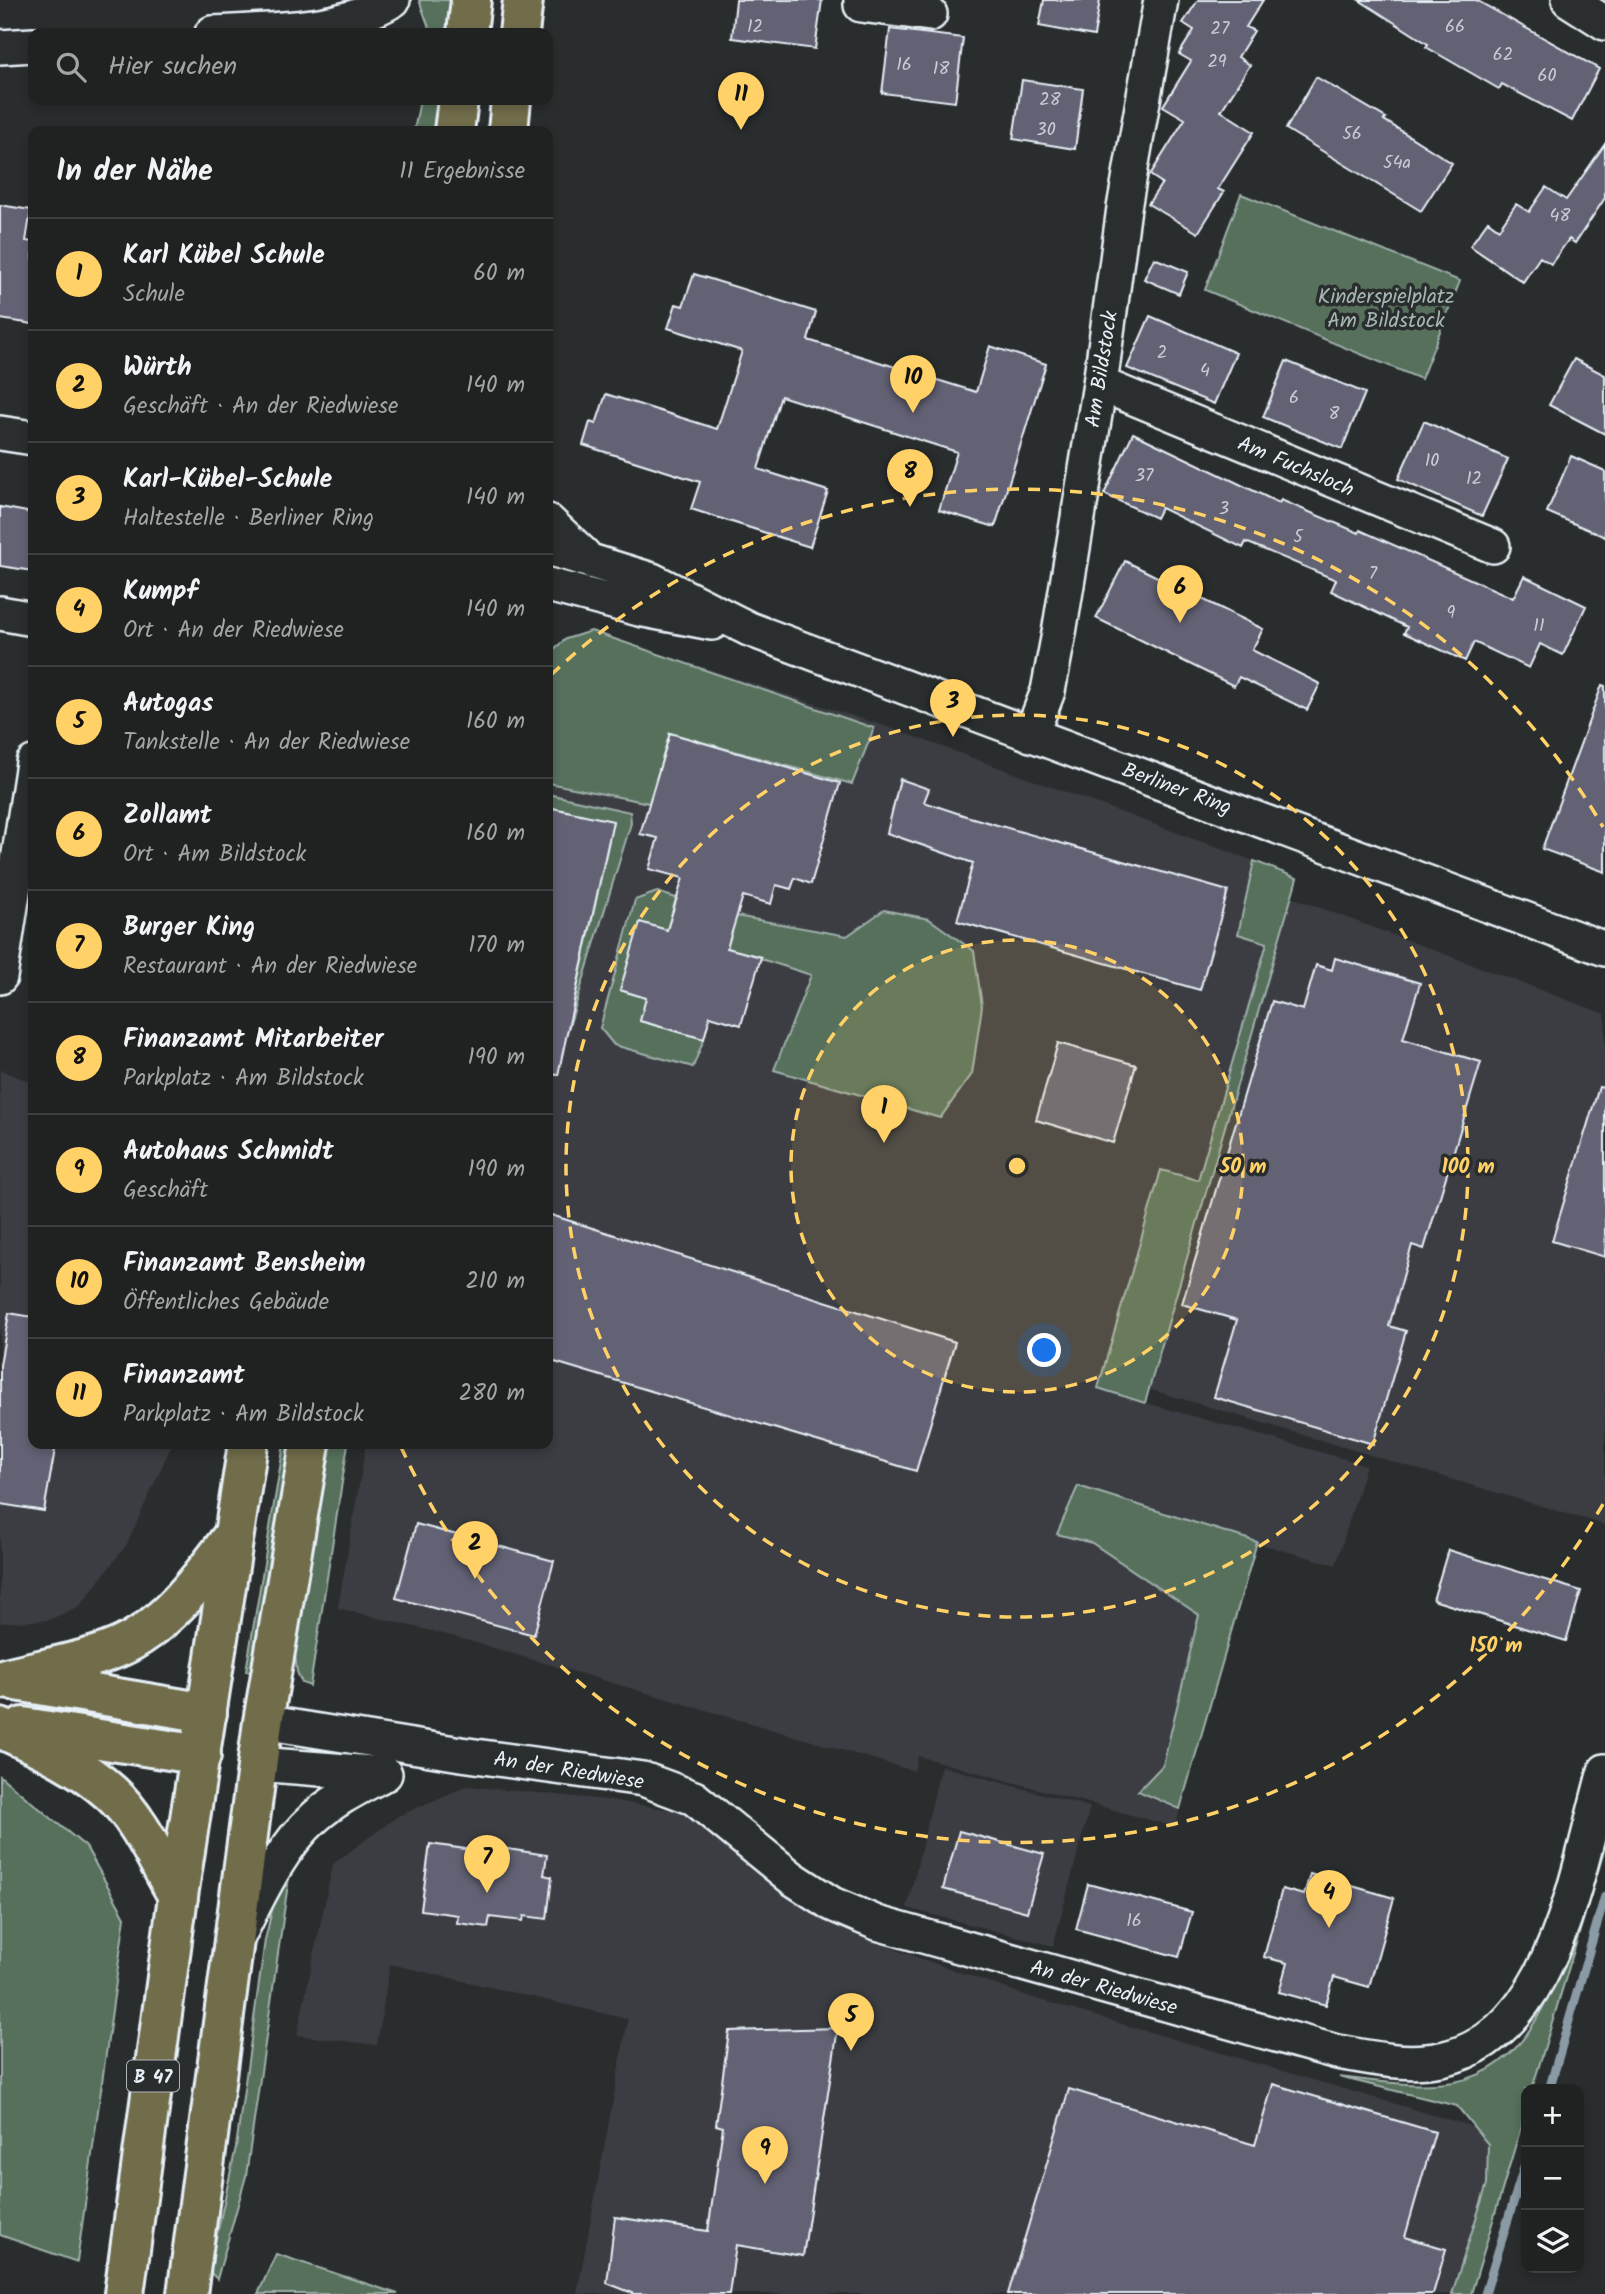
<!DOCTYPE html>
<html lang="de">
<head>
<meta charset="utf-8">
<style>
	:root { --surface:#202222; --page:#282a2a; --text:#f1f3f6; --muted:#a2a4a5; --line:#3d3f40; --accent:#ffd166 }
	body { margin:0; font-family:Kalam,sans-serif; background:var(--page); color:var(--text) }
	.controls { position:absolute; right:21px; bottom:21px; display:grid; overflow:hidden; border-radius:14px; box-shadow:0 4px 10px #0003 }
	.controls button { width:63px; height:63px; display:grid; place-items:center; padding:0; border:0; border-bottom:2px solid var(--line); background:var(--surface); color:var(--text); font:35px sans-serif }
	.you { position:absolute; left:1045px; top:1351px; width:24px; height:24px; margin:-18px; border:5px solid #fff; border-radius:50%; background:#1a73e8; box-shadow:0 0 0 10px #1a73e833 }
	.badge { display:grid; place-items:center; width:46px; height:46px; border-radius:50%; background:var(--accent); color:#111; font-size:23px; font-weight:700 }
	.pin { position:absolute; translate:-50% -58px; filter:drop-shadow(0 2px 4px #0008) }
	.pin::after { content:''; position:absolute; top:37px; width:24px; height:21px; background:inherit; clip-path:polygon(0 0,100% 0,50% 100%) }
	.list { margin:0; padding:0; list-style:none }
	h2 { display:flex; justify-content:space-between; align-items:center; height:91px; margin:0; padding:0 28px; font-size:30px }
	h2 small { font-size:23px; font-weight:400; color:var(--muted) }
	.list li { display:grid; grid-template-columns:46px 1fr auto; gap:21px; align-items:center; box-sizing:border-box; height:112px; padding:0 28px; border-top:2px solid var(--line) }
	.list b { display:block; font-size:26px; white-space:nowrap }
	.list p { margin:0; font-size:23px; white-space:nowrap; color:var(--muted) }
	.list em { font-size:23px; font-style:normal; color:var(--muted) }
	.icon { flex:none; width:38px; height:38px; fill:none; stroke:currentColor; stroke-width:2; stroke-linecap:round; stroke-linejoin:round }
	.map { position:relative; flex:none; width:1605px; height:2294px; overflow:hidden }
	.search { position:absolute; background:var(--surface); box-shadow:0 4px 10px #0003; left:28px; top:28px; width:525px; height:77px; display:flex; align-items:center; gap:18px; box-sizing:border-box; padding:0 24px; border-radius:14px; color:var(--muted); font-size:26px }
	.panel { position:absolute; background:var(--surface); box-shadow:0 4px 10px #0003; left:28px; top:126px; width:525px; height:1323px; border-radius:14px }
	.map>svg:first-child { display:block }
	.built { fill:#3b3d43 }
	.green { fill:#566f5c; stroke:#9fb0aa; stroke-width:2 }
	.lines { fill:none; stroke-linecap:round; stroke-linejoin:round }
	.stream { stroke:#8a9ba6; stroke-width:9 }
	.building { fill:#636274; stroke:#e8f1f8; stroke-width:2 }
	.minor-casing { stroke:#e8f1f8; stroke-width:38 }
	.major-casing { stroke:#e8f1f8; stroke-width:44 }
	.highway-casing { stroke:#e8f1f8; stroke-width:44 }
	.minor { stroke:#2a2d2e; stroke-width:33 }
	.major { stroke:#716d4b; stroke-width:38 }
	.highway { stroke:#716d4b; stroke-width:38 }
	.ring { fill:none; stroke:#ffd166; stroke-width:3.5; stroke-dasharray:12 9 }
	.labels { text-anchor:middle; stroke-width:7; stroke-linejoin:round; paint-order:stroke }
	.number-label { font-size:18px; fill:#c7cdd7 }
	.shield { fill:#2a2d2e; stroke:#afb6bb; stroke-width:2 }
	.shield-label { font-size:19px; font-weight:bold; fill:#e8f1f8 }
	.park-label { font-size:21px; fill:#a6b6b2; stroke:#2a2d2e }
	.street-label { font-size:21px; fill:#e8f1f8; stroke:#2a2d2e }
	.centre { fill:#ffd166; stroke:#2a2d2e; stroke-width:3.5 }
	.ring-label { font-size:21px; text-anchor:middle; font-weight:bold; fill:#ffd166; stroke:#2a2d2e; stroke-width:7; stroke-linejoin:round; paint-order:stroke }
</style>
</head>
<body>
<div class="map">
<svg width="1605" height="2294" viewBox="0 0 1605 2294">
	<rect width="100%" height="100%" fill="#2a2d2e"/>
	<filter id="ink" filterUnits="userSpaceOnUse"><feTurbulence type="fractalNoise" baseFrequency=".0143" numOctaves="2"/><feDisplacementMap in="SourceGraphic" scale="14" xChannelSelector="R" yChannelSelector="G"/><feConvolveMatrix kernelMatrix="1 2 1 2 8 2 1 2 1" color-interpolation-filters="sRGB"/></filter>
	<g filter="url(#ink)">
		<path class="built" d="M591 631 896 730 1243 857 1297 878 1291 897 1605 1014V1525L1149 1389 1146 1403 1366 1465 1336 1565 1257 1543 1175 1827 918 1756 914 1771 452 1636 338 1608 366 1444H548V654L566 639Z
			M0 1070 33 1083V1444H172L127 1544 79 1607 48 1620 0 1623Z
			M941 1766 1090 1807 1053 1946 907 1908Z
			M467 1786 616 1801 689 1813 773 1880 891 1948 1030 1997 1508 2137 1461 2294H577L628 2019 390 1964 377 2045 297 2035 333 1864 398 1816Z"/>
		<path class="green" d="M419 0H451L446 33H431Z
			M420 100H438L434 131H414Z
			M1241 194 1460 281 1421 379 1205 290Z
			M591 631 874 728 852 784 670 733 649 803 548 783V654L566 639Z
			M548 794 630 812 631 823 569 1027 613 822 548 807Z
			M1254 861 1297 878 1145 1403 1098 1388 1161 1170 1198 1180 1267 943 1238 934Z
			M657 892 676 898 667 930 620 990 646 998 640 1021 704 1039 693 1067 614 1045 600 1028 635 900Z
			M884 910 929 919 974 951 982 1006 972 1074 940 1118 774 1070 811 975 727 948 736 916 847 936Z
			M284 1444H291L252 1672 246 1671Z
			M328 1444H348L310 1686 302 1683 297 1672 294 1644Z
			M1078 1486 1257 1542 1180 1809 1138 1791 1163 1765 1199 1615 1092 1543 1057 1534Z
			M0 1776 86 1847 125 1917 77 2262 0 2235Z
			M1605 1806V1848L1532 2089H1526V2110L1471 2294H1452L1487 2184 1488 2144 1457 2106 1339 2077C1437 2089 1500 2100 1548 1997Z
			M290 1870 246 2176 217 2279 209 2271 236 2147 265 1940 274 1902Z
			M276 2254 398 2294H258Z"/>
		<g class="lines">
			<path class="stream" d="M1551 2083 1605 1896
				M1485 2294 1526 2161"/>
		</g>
		<path class="building" d="M736 0H822L815 49 732 38Z
			M1044 0H1100L1094 36 1039 26Z
			M1198 0H1263L1246 27 1254 31 1238 57 1250 65 1221 111 1254 132 1218 189 1224 192 1198 233 1148 204 1162 183 1150 175 1185 119 1163 106 1191 61 1179 54 1194 30 1183 23Z
			M1359 0H1476L1599 69 1572 121 1502 84 1499 89 1426 47 1428 44Z
			M890 29 963 38 955 102 882 93Z
			M1316 77 1386 118 1384 120 1452 163 1421 211 1286 129Z
			M1022 80 1083 89 1075 149 1013 139Z
			M1605 144V198L1575 243 1569 239 1551 264 1540 257 1523 282 1470 246 1488 221 1499 229 1516 204 1529 212 1546 187 1566 200Z
			M0 205 31 210 26 241 33 242V324L0 319Z
			M1154 258 1188 272 1179 294 1144 279Z
			M694 274 816 312 808 340 976 392 990 346 1046 364 995 527 939 510 957 452 781 396 758 469 828 491 810 547 691 509 700 482 583 445 590 422 596 424 606 394 717 429 742 351 668 328 676 304 683 306Z
			M1150 316 1236 353 1214 404 1127 368Z
			M1574 359 1605 375V434L1549 405Z
			M1286 361 1365 393 1342 449 1263 417Z
			M1424 421 1508 459 1482 516 1398 479Z
			M1133 433 1279 503 1281 500 1359 533 1360 530 1513 598 1524 576 1586 606 1563 655 1540 644 1529 668 1474 642 1465 661 1404 633 1407 627 1331 591 1336 580 1246 542 1243 548 1161 508 1156 518 1104 494Z
			M1571 456 1605 471V537L1547 512Z
			M0 507 33 513V571L0 566Z
			M1125 561 1263 629 1252 650 1320 684 1307 710 1239 677 1234 686 1096 618Z
			M1602 685 1605 686V872L1542 849Z
			M670 733 840 783 811 884 795 878 791 889 776 885 771 904 743 896 727 948 761 957 741 1025 710 1016 704 1039 640 1021 646 998 620 990 640 922 667 930 683 878 649 869 658 838 640 834Z
			M900 779 929 789 924 802 966 816 1228 891 1200 990 957 921 973 863 887 833Z
			M548 807 613 821 558 1075 548 1074Z
			M1335 958 1420 983 1403 1039 1481 1062 1424 1249 1412 1245 1389 1326 1406 1331 1373 1444 1214 1397 1237 1320 1182 1304 1272 1001 1303 1010 1316 965 1332 970Z
			M1058 1043 1136 1065 1113 1143 1036 1120Z
			M1599 1087 1605 1088V1257L1552 1241Z
			M548 1214 955 1342 916 1471 548 1360Z
			M9 1313 33 1317V1444H56L44 1511 0 1504V1365Z
			M416 1524 554 1561 534 1635 396 1598Z
			M1448 1550 1581 1591 1566 1641 1433 1600Z
			M959 1831 1044 1854 1027 1912 943 1889Z
			M430 1844 501 1854V1848L547 1855 544 1875 552 1877 547 1919 524 1916 523 1921 490 1917 488 1927 457 1923 458 1915 421 1910Z
			M1310 1874 1394 1898 1369 1987 1334 1977 1326 2005 1279 1992 1287 1963 1264 1957 1282 1889 1304 1895Z
			M1088 1884 1192 1912 1179 1957 1076 1929Z
			M838 2028 803 2256 736 2245 729 2294H635L607 2283 615 2217 708 2231 723 2127 716 2125 729 2031Z
			M1273 2084 1435 2132 1405 2237 1446 2249 1433 2294H1008L1069 2089 1255 2145Z"/>
		<g class="lines">
			<g class="minor-casing">
				<path id="minor" d="M861 0V5L930 14
					M1569 0 1605 23
					M212 33C274 29 339 32 393 0
					M0 47 33 45
					M1100 384 1493 546
					M0 433 33 438
					M548 521 584 555
					M548 548 652 580 749 629 1605 949
					M548 585 639 609 712 623
					M0 613 33 619
					M1031 735 1048 691 1059 633 1100 384 1124 208 1161 0
					M0 977 33 763
					M263 1722 461 1754 643 1779 694 1798 792 1878 832 1904 877 1923 1337 2052C1367 2057 1397 2064 1427 2061 1554 2050 1577 1868 1605 1771
					M257 1764 385 1774
					M239 1935C259 1895 281 1847 315 1817 335 1799 360 1787 384 1774"/>
			</g>
			<g class="major-casing">
				<path id="major" d="M467 33 471 0
					M519 33 523 0
					M454 131 458 100
					M508 131 511 100
					M124 2294 178 1896 248 1444
					M187 2294 263 1722 310 1444"/>
			</g>
			<g class="highway-casing">
				<path id="highway" d="M2 1679C39 1669 81 1663 117 1648 165 1628 202 1577 232 1537
					M16 1681 207 1713
					M23 1727 201 1755
					M0 1728C38 1746 79 1764 111 1793 140 1819 158 1863 178 1896"/>
			</g>
			<use href="#minor" class="minor"/>
			<use href="#major" class="major"/>
			<use href="#highway" class="highway"/>
		</g>
	</g>
	<circle cx="1017" cy="1166" r="226" fill="#ffd166" fill-opacity=".12"/>
	<g class="ring">
		<circle cx="1017" cy="1166" r="226"/>
		<circle cx="1017" cy="1166" r="451"/>
		<path d="M1603 1504A677 677 0 0 1 401 1447M551 675A677 677 0 0 1 1603 827"/>
	</g>
	<g class="labels">
		<g class="number-label">
			<text x="755" y="32">12</text>
			<text x="1455" y="32">66</text>
			<text x="1220" y="34">27</text>
			<text x="1503" y="60">62</text>
			<text x="1217" y="67">29</text>
			<text x="904" y="70">16</text>
			<text x="941" y="74">18</text>
			<text x="1547" y="81">60</text>
			<text x="1050" y="105">28</text>
			<text x="1046" y="135">30</text>
			<text x="1352" y="139">56</text>
			<text x="1397" y="168">54a</text>
			<text x="1560" y="221">48</text>
			<text x="1162" y="358">2</text>
			<text x="1205" y="376">4</text>
			<text x="1294" y="403">6</text>
			<text x="1334" y="419">8</text>
			<text x="1432" y="466">10</text>
			<text x="1144" y="481">37</text>
			<text x="1474" y="484">12</text>
			<text x="1224" y="514">3</text>
			<text x="1298" y="542">5</text>
			<text x="1373" y="579">7</text>
			<text x="1451" y="618">9</text>
			<text x="1539" y="631">11</text>
			<text x="1134" y="1926">16</text>
		</g>
		<rect class="shield" x="127" y="2060.5" width="52" height="31" rx="5"/>
		<g class="shield-label">
			<text x="153" y="2083">B 47</text>
		</g>
		<g class="park-label">
			<text x="1386" y="303">Kinderspielplatz<tspan x="1386" dy="24">Am Bildstock</tspan></text>
		</g>
		<g class="street-label">
			<text transform="translate(1101 369) rotate(-81)" y="7">Am Bildstock</text>
			<text transform="translate(1296 466) rotate(23)" y="7">Am Fuchsloch</text>
			<text transform="translate(1177 788) rotate(20)" y="7">Berliner Ring</text>
			<text transform="translate(569 1770) rotate(9)" y="7">An der Riedwiese</text>
			<text transform="translate(1104 1987) rotate(16)" y="7">An der Riedwiese</text>
		</g>
	</g>
	<circle cx="1017" cy="1166" r="10" class="centre"/>
	<g class="ring-label">
		<text x="1243" y="1173">50 m</text>
		<text x="1468" y="1173">100 m</text>
		<text x="1496" y="1652">150 m</text>
	</g>
</svg>
<div class="controls">
<button>+</button>
<button>−</button>
<button><svg class="icon" aria-label="layers" viewBox="0 0 24 24"><path d="M12 4l9 5-9 5-9-5zM3 14l9 5 9-5"/></svg></button>
</div>
<div class="you"></div>
<div class="pin badge" style="left:884px;top:1143px">1</div>
<div class="pin badge" style="left:475px;top:1579px">2</div>
<div class="pin badge" style="left:953px;top:737px">3</div>
<div class="pin badge" style="left:1329px;top:1928px">4</div>
<div class="pin badge" style="left:851px;top:2051px">5</div>
<div class="pin badge" style="left:1180px;top:623px">6</div>
<div class="pin badge" style="left:487px;top:1893px">7</div>
<div class="pin badge" style="left:910px;top:507px">8</div>
<div class="pin badge" style="left:765px;top:2184px">9</div>
<div class="pin badge" style="left:913px;top:413px">10</div>
<div class="pin badge" style="left:741px;top:130px">11</div>
<div class="search"><svg class="icon" aria-label="search" viewBox="0 0 24 24"><circle cx="10" cy="10" r="6"/><path d="M15 15l6 6"/></svg>Hier suchen</div>
<section class="panel">
<h2>In der Nähe<small>11 Ergebnisse</small></h2>
<ul class="list">
<li><span class="badge">1</span><div><b>Karl Kübel Schule</b><p>Schule</p></div><em>60 m</em></li>
<li><span class="badge">2</span><div><b>Würth</b><p>Geschäft · An der Riedwiese</p></div><em>140 m</em></li>
<li><span class="badge">3</span><div><b>Karl-Kübel-Schule</b><p>Haltestelle · Berliner Ring</p></div><em>140 m</em></li>
<li><span class="badge">4</span><div><b>Kumpf</b><p>Ort · An der Riedwiese</p></div><em>140 m</em></li>
<li><span class="badge">5</span><div><b>Autogas</b><p>Tankstelle · An der Riedwiese</p></div><em>160 m</em></li>
<li><span class="badge">6</span><div><b>Zollamt</b><p>Ort · Am Bildstock</p></div><em>160 m</em></li>
<li><span class="badge">7</span><div><b>Burger King</b><p>Restaurant · An der Riedwiese</p></div><em>170 m</em></li>
<li><span class="badge">8</span><div><b>Finanzamt Mitarbeiter</b><p>Parkplatz · Am Bildstock</p></div><em>190 m</em></li>
<li><span class="badge">9</span><div><b>Autohaus Schmidt</b><p>Geschäft</p></div><em>190 m</em></li>
<li><span class="badge">10</span><div><b>Finanzamt Bensheim</b><p>Öffentliches Gebäude</p></div><em>210 m</em></li>
<li><span class="badge">11</span><div><b>Finanzamt</b><p>Parkplatz · Am Bildstock</p></div><em>280 m</em></li>
</ul>
</section>
</div>
</body>
</html>
